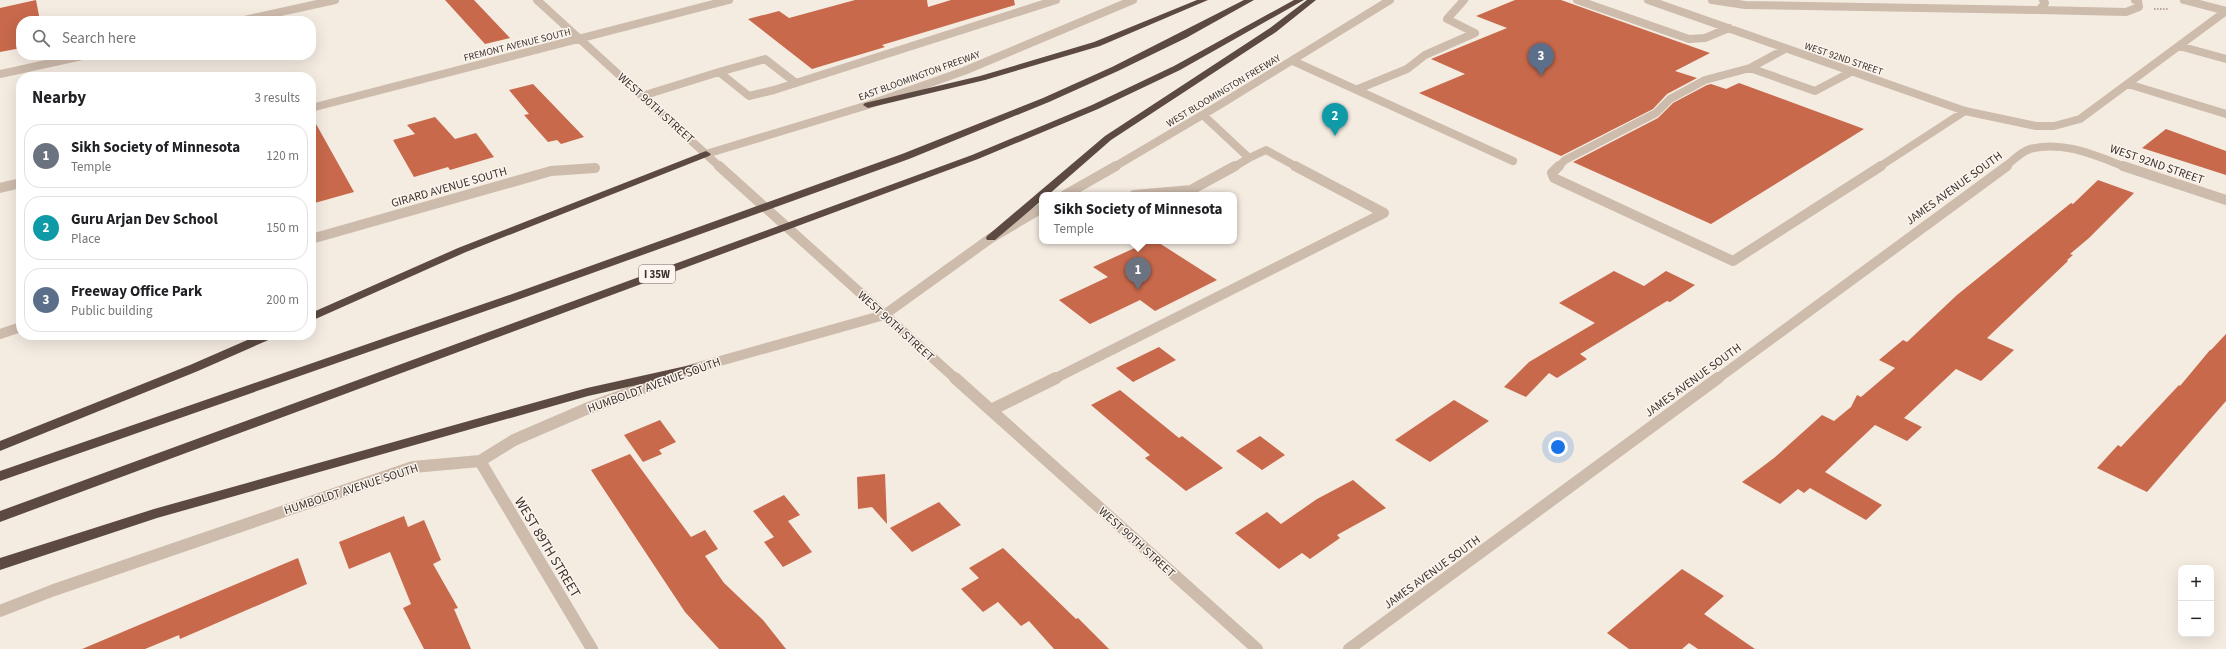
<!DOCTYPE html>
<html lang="en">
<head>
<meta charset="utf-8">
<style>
	:root { --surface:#fff; --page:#f6f6f6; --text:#202124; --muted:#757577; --line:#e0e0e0; --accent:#1f5a5e }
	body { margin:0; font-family:"Source Sans 3",sans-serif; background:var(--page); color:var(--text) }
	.controls { position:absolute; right:12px; bottom:12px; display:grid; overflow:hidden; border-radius:8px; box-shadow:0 4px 16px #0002 }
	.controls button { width:36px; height:36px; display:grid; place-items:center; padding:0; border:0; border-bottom:1px solid var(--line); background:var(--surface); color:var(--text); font:20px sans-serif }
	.you { position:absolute; left:1558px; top:447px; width:14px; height:14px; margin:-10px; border:3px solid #fff; border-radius:50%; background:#1a73e8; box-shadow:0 0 0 6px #1a73e833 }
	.badge { display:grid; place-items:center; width:26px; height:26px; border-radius:50%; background:var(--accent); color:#fff; font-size:13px; font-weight:700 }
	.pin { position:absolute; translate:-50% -33px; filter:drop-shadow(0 1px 2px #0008) }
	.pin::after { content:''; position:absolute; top:21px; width:14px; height:12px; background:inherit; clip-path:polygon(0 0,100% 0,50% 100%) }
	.popup { position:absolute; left:1039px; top:192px; width:198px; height:52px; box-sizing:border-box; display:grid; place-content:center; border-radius:8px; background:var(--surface); filter:drop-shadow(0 1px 3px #0005); font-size:13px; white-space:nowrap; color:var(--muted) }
	.popup b { font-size:15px; color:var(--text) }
	.popup::after { content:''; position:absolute; left:50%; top:100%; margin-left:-8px; border:8px solid transparent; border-top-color:var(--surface) }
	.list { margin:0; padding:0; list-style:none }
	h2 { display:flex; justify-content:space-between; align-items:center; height:52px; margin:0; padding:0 16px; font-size:17px }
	h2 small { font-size:13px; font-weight:400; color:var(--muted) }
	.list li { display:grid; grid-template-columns:26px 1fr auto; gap:12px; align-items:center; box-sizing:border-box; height:64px; margin:0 8px 8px; padding:0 8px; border:1px solid var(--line); border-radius:16px }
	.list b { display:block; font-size:15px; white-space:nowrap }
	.list p { margin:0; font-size:13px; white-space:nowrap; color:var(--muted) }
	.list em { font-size:13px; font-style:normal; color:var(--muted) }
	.icon { flex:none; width:22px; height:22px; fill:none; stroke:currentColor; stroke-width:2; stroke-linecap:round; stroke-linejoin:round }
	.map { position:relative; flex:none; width:2226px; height:649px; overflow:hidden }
	.search { position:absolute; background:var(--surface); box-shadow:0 4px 16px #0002; left:16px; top:16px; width:300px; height:44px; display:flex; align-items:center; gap:10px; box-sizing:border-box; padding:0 14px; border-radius:16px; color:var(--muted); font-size:15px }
	.panel { position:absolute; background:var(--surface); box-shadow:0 4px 16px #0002; left:16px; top:72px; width:300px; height:268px; border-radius:16px }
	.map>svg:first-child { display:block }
	.building { fill:#c8694b }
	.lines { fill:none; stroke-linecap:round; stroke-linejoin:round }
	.path { stroke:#b9a596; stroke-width:2; stroke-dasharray:1.5 1.5; stroke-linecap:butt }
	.minor-far2 { stroke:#cdbbac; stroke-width:8 }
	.minor-far1 { stroke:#cdbbac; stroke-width:10 }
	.minor { stroke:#cdbbac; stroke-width:12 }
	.highway { fill:#5c4a42; fill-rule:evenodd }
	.labels { text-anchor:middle; stroke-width:3; stroke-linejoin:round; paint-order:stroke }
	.far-street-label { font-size:10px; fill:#3b302b; stroke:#fbf5ee }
	.shield { fill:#fbf5ee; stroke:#756b66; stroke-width:1 }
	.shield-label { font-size:11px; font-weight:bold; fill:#3b302b }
	.street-label { font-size:12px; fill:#3b302b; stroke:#fbf5ee }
	.near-street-label { font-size:14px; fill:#3b302b; stroke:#fbf5ee }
</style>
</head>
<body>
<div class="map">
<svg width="2226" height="649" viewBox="0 0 2226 649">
	<rect width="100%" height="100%" fill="#f4ebe1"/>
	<path class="building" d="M36 0 40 21H21V48L0 52V8Z
		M445 0H474L510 38 485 44Z
		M855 0H927L928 7 951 0H1014L1015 5 882 45 885 47 812 69 748 19 779 11 789 18Z
		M1515 0H1561L1710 53 1675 71 1697 78 1667 94 1653 109 1561 156 1419 93 1465 74 1431 59 1507 28 1476 16Z
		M1739 83 1864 129 1711 224 1573 162 1658 118 1673 103 1707 85 1711 84 1726 89Z
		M533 84 584 137 561 144 557 140 548 142 524 115 529 114 509 90Z
		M311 115 354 192 311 204Z
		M435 117 455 139 476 133 494 157 450 170 448 167 414 177 393 140 415 134 407 125Z
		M2166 129 2226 151V175L2142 148Z
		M2098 180 2134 193 2089 238 2070 254 2073 255 2067 260 2068 261 1987 338 2014 350 1981 381 1956 369 1904 418 1922 427 1907 441 1875 425 1825 472 1882 505 1866 520 1810 488 1804 493 1798 489 1780 504 1742 482 1774 458 1822 415 1834 421 1851 407 1857 395 1861 397 1895 368 1879 360 1903 340 1907 342 1957 295 2071 203 2073 204Z
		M1150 241H1156L1217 280 1155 311 1140 300 1090 324 1059 300 1108 277 1093 267Z
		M1614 271 1644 286 1666 271 1695 285 1670 302 1667 301 1580 354 1587 359 1557 378 1549 373 1526 397 1504 387 1529 362 1595 323 1559 303Z
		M2226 334V401L2147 492 2097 468 2118 445 2121 447 2179 385 2180 386 2210 350H2211Z
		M1159 347 1176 360 1133 382 1116 368Z
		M1120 390 1179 438 1182 436 1223 468 1186 491 1145 458 1150 455 1091 405Z
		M1454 400 1489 421 1430 462 1395 440Z
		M660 420 676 442 659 450 662 454 643 462 624 435Z
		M1260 436 1285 455 1262 470 1236 451Z
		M630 454 691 537 705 530 718 549 705 556 724 583 763 620 786 649H719L685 612 591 470Z
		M885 474 887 524 872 507 858 509 857 477Z
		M1353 480 1386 508 1337 535 1340 538 1310 559 1302 553 1279 569 1235 533 1267 512 1281 524 1317 499Z
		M784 495 800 515 788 521 812 552 783 567 764 542 774 537 753 511Z
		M939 502 961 525 912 552 890 528Z
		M404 516 408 527 424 520 441 560 433 564 458 608 454 609 471 649H424L403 608 411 604 390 552 349 569 339 542Z
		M1003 548 1076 619 1078 618 1109 649H1054L1029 621 1021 626 998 602 983 612 961 589 979 578 969 568Z
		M298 558 307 584 180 639 179 635 145 649H82Z
		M1682 569 1724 596 1704 614 1755 649H1698L1689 643 1682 649H1629L1607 633Z"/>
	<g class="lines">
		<path class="path" d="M2154 9H2169"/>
		<path class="minor-far2" d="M537 0 720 167
			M1577 0 1689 39 1705 38 1729 28
			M1648 0 1965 111 2036 126H2054L2080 119 2226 11
			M1712 0 1745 5 2039 10 2045 3 2043 0
			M2184 0 2226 11
			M2039 10 2126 12 2139 7 2138 1 2135 0
			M240 21 335 0
			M2179 46 2226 59
			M1785 49 1750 68 1815 91 1851 72
			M1293 61 1513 161
			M719 72 765 59 796 83
			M0 74 87 55
			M2128 84 2226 114
			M1358 89 1407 69 1425 55 1475 33 1447 19 1464 0
			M642 96 719 72 749 96 774 90 1056 0
			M311 108 729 0
			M1203 115 1249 158 1234 167
			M706 154 868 105 964 71 1133 0
			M1249 158 1266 150 1297 167
			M1114 167 1221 104 1390 0
			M1558 167 1565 160 1656 113 1670 99 1705 80 1750 68
			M1879 167 1965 111
			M2005 167C2012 161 2022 151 2030 149 2063 140 2096 156 2126 167"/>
		<path class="minor-far1" d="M719 166 956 379
			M1559 166 1552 173 1554 178 1733 261 1881 166
			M2123 166 2226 200
			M0 188 21 183
			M1065 195 1116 166
			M1134 195 1191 190 1235 166
			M311 239 551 171 595 168
			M0 334 21 327
			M667 379 695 368 884 315 991 238 1042 208
			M1054 379 1384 213 1295 166
			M1717 379 2007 166"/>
		<path class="minor" d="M955 378 1257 649
			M991 410 1056 378
			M480 461 592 649
			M0 611 54 590 413 467 480 461 514 440 586 409 670 378
			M1349 649 1718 378"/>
		<path class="highway" d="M1197 0H1208L1100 46 985 80 868 108 863 105 865 103 980 76 1094 42Z
			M1244 0H1254L1186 38 1118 71 1049 102 909 159 523 298 0 481V471L515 293 902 154 1043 98 1112 67Z
			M1294 0H1304L1180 70 1098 109 978 159 0 522V511L972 155 1092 105 1174 66Z
			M1307 0H1316L1276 32 1111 140 1048 195H1042V200L995 240H987L986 238 987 236 1105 136 1270 28Z
			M706 151 711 154 709 156 466 252 311 321V313L458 248Z
			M259 335H275L273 338 198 371 0 451V441L190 365Z
			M695 364 701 368 699 371 588 396 157 518 0 570V558L154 509 587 388Z"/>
	</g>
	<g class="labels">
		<g class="far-street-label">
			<text transform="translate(517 44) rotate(-14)" y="4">FREMONT AVENUE SOUTH</text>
			<text transform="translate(1844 58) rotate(19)" y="4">WEST 92ND STREET</text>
			<text transform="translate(919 75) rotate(-20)" y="4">EAST BLOOMINGTON FREEWAY</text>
			<text transform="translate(1223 90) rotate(-31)" y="4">WEST BLOOMINGTON FREEWAY</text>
		</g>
		<rect class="shield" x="639" y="265" width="36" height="18" rx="3"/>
		<g class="shield-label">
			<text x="657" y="278">I 35W</text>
		</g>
		<g class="street-label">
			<text transform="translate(656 108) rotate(42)" y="4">WEST 90TH STREET</text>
			<text transform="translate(2157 164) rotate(19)" y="4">WEST 92ND STREET</text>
			<text transform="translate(449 187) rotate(-16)" y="4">GIRARD AVENUE SOUTH</text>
			<text transform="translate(1954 188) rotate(-36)" y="4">JAMES AVENUE SOUTH</text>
			<text transform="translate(896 326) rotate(42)" y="4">WEST 90TH STREET</text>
			<text transform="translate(1693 380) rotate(-36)" y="4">JAMES AVENUE SOUTH</text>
			<text transform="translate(654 385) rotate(-20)" y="4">HUMBOLDT AVENUE SOUTH</text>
			<text transform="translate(351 489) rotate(-18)" y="4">HUMBOLDT AVENUE SOUTH</text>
			<text transform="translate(1137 542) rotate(42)" y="4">WEST 90TH STREET</text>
			<text transform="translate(1432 572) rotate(-36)" y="4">JAMES AVENUE SOUTH</text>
		</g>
		<g class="near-street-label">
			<text transform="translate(548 547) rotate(59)" y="5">WEST 89TH STREET</text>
		</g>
	</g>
</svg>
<div class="controls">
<button>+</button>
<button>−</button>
</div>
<div class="you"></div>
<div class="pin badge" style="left:1138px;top:290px;background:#6b7280">1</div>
<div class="popup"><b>Sikh Society of Minnesota</b>Temple</div>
<div class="pin badge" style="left:1335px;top:136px;background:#0f9aa8">2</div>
<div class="pin badge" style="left:1541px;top:76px;background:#5c6f8a">3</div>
<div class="search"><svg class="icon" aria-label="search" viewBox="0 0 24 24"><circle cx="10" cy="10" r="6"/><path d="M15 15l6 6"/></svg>Search here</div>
<section class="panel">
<h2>Nearby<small>3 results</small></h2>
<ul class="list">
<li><span class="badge" style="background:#6b7280">1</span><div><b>Sikh Society of Minnesota</b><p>Temple</p></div><em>120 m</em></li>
<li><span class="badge" style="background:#0f9aa8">2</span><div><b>Guru Arjan Dev School</b><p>Place</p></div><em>150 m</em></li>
<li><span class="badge" style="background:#5c6f8a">3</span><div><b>Freeway Office Park</b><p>Public building</p></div><em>200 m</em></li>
</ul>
</section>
</div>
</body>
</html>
